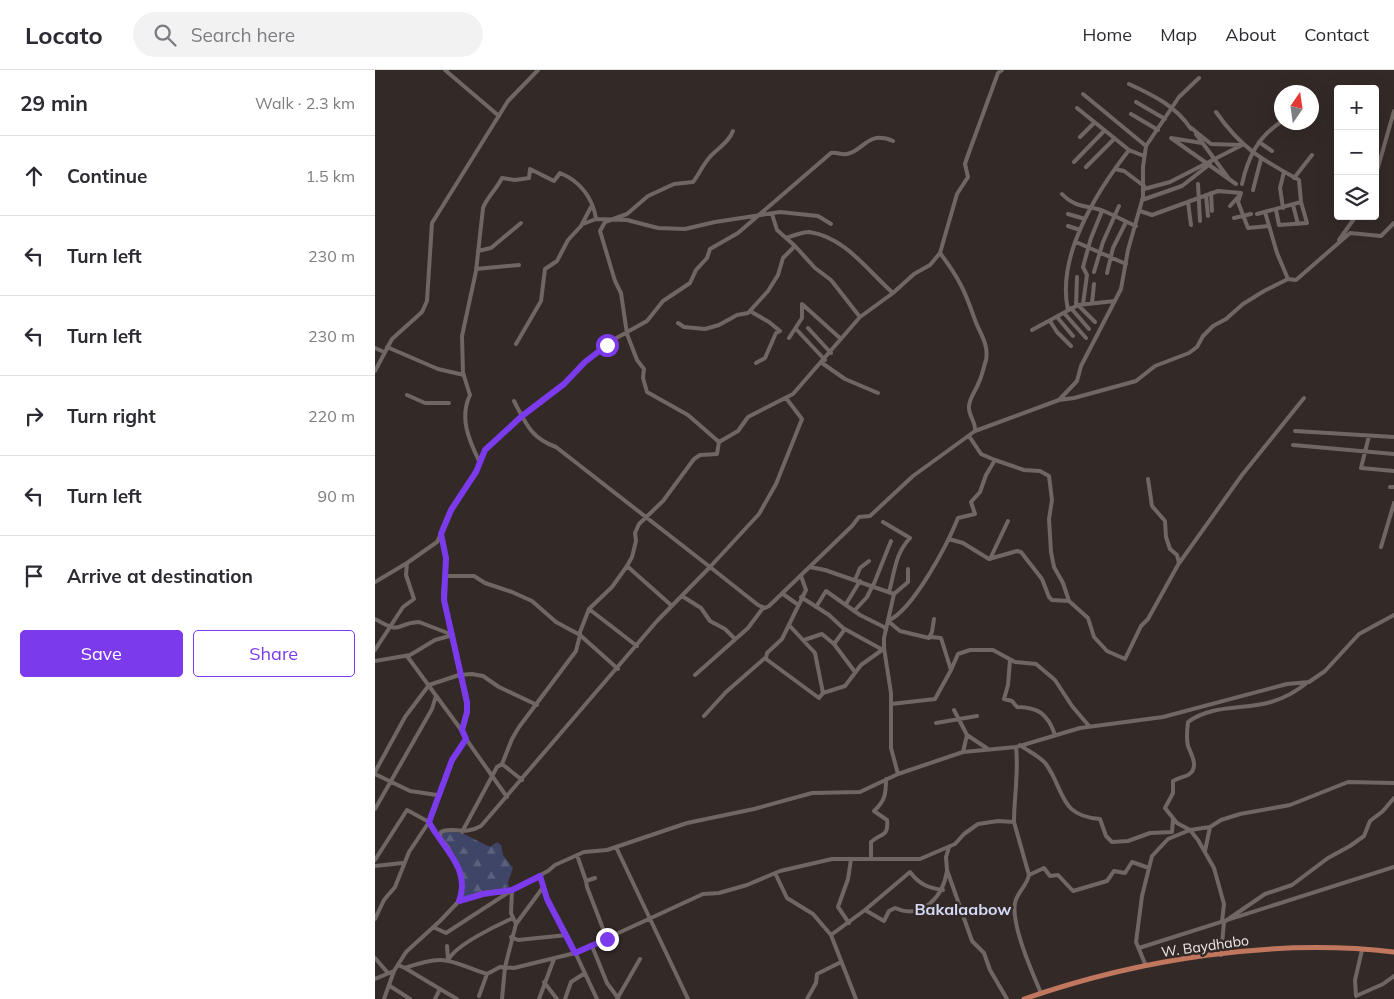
<!DOCTYPE html>
<html lang="en">
<head>
<meta charset="utf-8">
<style>
	:root { --surface:#fff; --page:#f2f2f3; --text:#2b2b33; --muted:#7c7c81; --line:#e1e1e2; --accent:#7c3aed }
	body { margin:0; font-family:Mulish,sans-serif; background:var(--page); color:var(--text) }
	.controls { position:absolute; right:15px; top:15px; display:grid; overflow:hidden; border-radius:5px; box-shadow:0 5px 20px #0002 }
	.controls button { width:45px; height:45px; display:grid; place-items:center; padding:0; border:0; border-bottom:1px solid var(--line); background:var(--surface); color:var(--text); font:25px sans-serif }
	.compass { position:absolute; left:899px; top:15px; width:45px; height:45px; border-radius:50%; background:var(--surface); box-shadow:0 5px 20px #0002; rotate:13deg }
	.stop { position:absolute; width:15px; height:15px; margin:-11px; border:4px solid #7c3aed; border-radius:50%; background:#fff }
	.stop.end { background:#7c3aed; border-color:#fff; box-shadow:0 1px 5px #0008 }
	.list { margin:0; padding:0; list-style:none }
	h2 { display:flex; justify-content:space-between; align-items:center; height:65px; margin:0; padding:0 20px; font-size:21px }
	h2 small { font-size:16px; font-weight:400; color:var(--muted) }
	.list li { display:grid; grid-template-columns:32px 1fr auto; gap:15px; align-items:center; box-sizing:border-box; height:80px; padding:0 20px; border-top:1px solid var(--line) }
	.list b { display:block; font-size:19px; white-space:nowrap }
	.list em { font-size:16px; font-style:normal; color:var(--muted) }
	.actions { display:flex; gap:10px; padding:15px 20px }
	.actions a { flex:1; padding:11px 0; border:1px solid var(--accent); border-radius:5px; text-align:center; font-size:18px; color:var(--accent) }
	.actions .main { background:var(--accent); color:#fff }
	.icon { flex:none; width:28px; height:28px; fill:none; stroke:currentColor; stroke-width:2; stroke-linecap:round; stroke-linejoin:round }
	.map { position:relative; flex:none; width:1019px; height:929px; overflow:hidden }
	header { display:flex; align-items:center; gap:30px; box-sizing:border-box; height:70px; padding:0 25px; background:var(--surface); border-bottom:1px solid var(--line) }
	header strong { font-size:24px }
	nav { display:flex; gap:28px; margin-inline-start:auto; font-size:18px }
	.search { width:350px; height:45px; background:var(--page); display:flex; align-items:center; gap:12px; box-sizing:border-box; padding:0 18px; border-radius:28px; color:var(--muted); font-size:19px }
	main { display:flex }
	aside { flex:1; background:var(--surface) }
	.map>svg:first-child { display:block }
	.forest { fill:url(#forest-firs) }
	.lines { fill:none; stroke-linecap:round; stroke-linejoin:round }
	.minor { stroke:#706662; stroke-width:4 }
	.major { stroke:#c0775e; stroke-width:5 }
	.route { stroke:#7c3aed; stroke-width:6 }
	.labels { text-anchor:middle; stroke-width:5; stroke-linejoin:round; paint-order:stroke }
	.street-label { font-size:14px; fill:#efe8e6; stroke:#332a27 }
	.quarter-label { font-size:16px; font-weight:bold; fill:#d4daf7; stroke:#332a27 }
</style>
</head>
<body>
<header>
<strong>Locato</strong>
<div class="search"><svg class="icon" aria-label="search" viewBox="0 0 24 24"><circle cx="10" cy="10" r="6"/><path d="M15 15l6 6"/></svg>Search here</div>
<nav><a>Home</a><a>Map</a><a>About</a><a>Contact</a></nav>
</header>
<main>
<aside>
<h2>29 min<small>Walk · 2.3 km</small></h2>
<ul class="list">
<li><svg class="icon" aria-label="ahead" viewBox="0 0 24 24"><path d="M12 20V5M6 11l6-6 6 6"/></svg><div><b>Continue</b></div><em>1.5 km</em></li>
<li><svg class="icon" aria-label="left" viewBox="0 0 24 24"><path d="M17 20v-9H6M10 6l-5 5 5 5"/></svg><div><b>Turn left</b></div><em>230 m</em></li>
<li><svg class="icon" aria-label="left" viewBox="0 0 24 24"><path d="M17 20v-9H6M10 6l-5 5 5 5"/></svg><div><b>Turn left</b></div><em>230 m</em></li>
<li><svg class="icon" aria-label="right" viewBox="0 0 24 24"><path d="M7 20v-9h11M14 6l5 5-5 5"/></svg><div><b>Turn right</b></div><em>220 m</em></li>
<li><svg class="icon" aria-label="left" viewBox="0 0 24 24"><path d="M17 20v-9H6M10 6l-5 5 5 5"/></svg><div><b>Turn left</b></div><em>90 m</em></li>
<li><svg class="icon" aria-label="arrive" viewBox="0 0 24 24"><path d="M6 21V4h12l-3 4 3 4H6"/></svg><div><b>Arrive at destination</b></div></li>
</ul>
<div class="actions"><a class="main">Save</a><a>Share</a></div>
</aside>
<div class="map">
<svg width="1019" height="929" viewBox="0 0 1019 929">
	<defs>
		<pattern id="forest-firs" width="22" height="20" patternUnits="userSpaceOnUse" patternTransform="scale(1.25)"><rect width="22" height="20" fill="#3f4566"/><path d="M5 1l3.5 6h-7zM16 11l3.5 6h-7z" fill="#5b607c"/></pattern>
	</defs>
	<rect width="100%" height="100%" fill="#332a27"/>
	<path class="forest" d="M71 761 87 763 115 777 122 772 126 775 128 785 138 798 133 812 134 817 90 827 88 825 82 791 67 768 68 762Z"/>
	<g class="lines">
		<path class="minor" d="M70 0 124 46
			M754 14C778 25 801 36 816 59
			M708 24 771 76
			M761 32 790 49
			M702 38 754 80 769 86
			M841 42C866 78 886 89 924 110L926 132 932 153 904 155 901 140
			M756 44 783 60
			M821 64 854 109
			M705 67 719 53
			M884 72 897 81
			M827 73 796 68 861 114
			M699 92 729 61
			M711 97 739 69
			M740 99 749 101 769 116
			M919 108 937 85
			M1000 108 1019 41
			M823 114 825 151
			M867 114C873 87 883 67 906 52
			M769 119 795 112 867 75 836 74 815 57
			M878 120 886 89
			M836 123 837 141
			M687 124C701 139 715 135 731 142 741 146 751 152 761 156
			M831 125 833 146
			M767 130 807 116 835 94
			M813 132 816 155
			M918 135 923 154
			M855 136 864 126
			M908 138 905 118 909 102
			M765 141 777 145 843 121 866 123 863 132 873 158 894 156
			M890 142 902 183 913 209
			M397 144 402 160 420 176 440 198 456 210 485 247
			M693 144 710 149
			M882 144 926 132
			M859 148 876 144
			M208 154 221 149
			M693 156 705 160
			M411 168C417 166 427 162 434 162 470 167 492 200 518 223
			M964 170 981 146
			M701 172 751 194
			M103 181 116 178 146 153
			M101 199 144 195
			M719 202 728 172 744 136
			M732 203 738 178 751 152
			M717 233 719 214
			M427 234 466 269
			M708 234 712 205 708 197 716 168 727 141
			M703 235 720 252
			M701 236 702 207
			M696 238 714 259
			M693 240C681 186 722 121 754 80
			M375 241 394 252 405 261 401 263 390 288 381 293
			M689 243 711 268
			M682 247 698 266
			M675 251 682 262 696 276
			M303 253 309 257 330 259 344 255 362 245 373 243 393 221 403 205 408 188 420 176
			M433 258 456 283
			M421 259 450 290
			M657 260 703 235 740 231
			M414 268 427 248V234
			M141 274 166 231 170 199 182 191 193 170 206 156 216 137
			M12 277 63 299 89 305
			M0 278 9 282
			M447 293 470 309 503 323
			M0 301 17 269 47 242 52 231 57 153 133 31 163 0
			M32 325 50 333H74
			M684 330 699 328 761 311 780 296 814 283 822 277 828 266 838 256 851 249 868 234 889 221 913 209 921 210 975 163 1006 166 1019 153
			M139 331C151 354 156 368 181 377L335 497 384 444 401 414 427 349 411 328
			M600 361 684 330 702 311 706 296 746 219 753 180 768 127V97L771 76 804 27 824 8
			M920 361 1019 367
			M994 366 986 398 1019 401
			M344 372 313 345 272 322 268 308 269 299 262 290 252 264 246 223 240 211 225 161 230 152 252 144 273 126 299 114 318 112C324 104 328 95 334 88 342 78 353 74 358 61
			M918 375 1019 384
			M620 390 649 400 665 401 674 406 677 430 674 449 676 482 679 497 688 513 694 531
			M104 391C94 370 84 348 95 325L88 303 87 266 101 201 108 138C112 127 121 120 127 108L140 110 154 108 155 99 179 111 185 103C205 111 218 128 221 149L252 150 283 158 310 159 340 152 405 142 443 146 456 154
			M1015 417H1019
			M508 452 535 468C520 484 520 501 514 522
			M574 469 588 473 614 489 642 481 646 482 667 509 674 527 677 530 694 531 713 548 719 567 732 581 750 589 766 556 773 549 804 493 802 485 795 479 791 467 790 451 777 436 773 409
			M1006 477 1019 433
			M615 489 633 451
			M805 492 867 405 929 328
			M252 496 297 536
			M435 497 450 500 519 524 509 568V578L516 623V678L523 704
			M70 506H99L110 513 137 522 157 531 181 552 205 565 201 581 144 657 137 669 127 694 147 710
			M426 506 431 520 407 569 392 583 391 589 444 628 448 623 470 616 486 595 507 580
			M480 510 485 498 494 491
			M0 512 32 493
			M498 516 516 471
			M408 524 422 534
			M519 524 533 512V499
			M307 526 326 538 335 551 350 559 360 569
			M426 527 454 545 468 558 508 580
			M471 534 485 511
			M441 537 451 521 485 545 509 557 511 560
			M214 539 262 576
			M480 540 492 527 498 515
			M0 549C29 566 19 553 44 552L78 565
			M559 549 557 562 554 568 525 561 513 551C539 539 573 473 583 448L600 444 596 432 605 422 611 405 620 390 606 384 594 366
			M414 555 440 583 448 623
			M429 570 447 564 459 574 470 559
			M459 574 480 602
			M0 580 28 537 39 529 31 505 32 493 62 472 66 464
			M32 586 87 661
			M635 590 633 615 629 629 637 631 642 637C663 637 673 644 680 665
			M0 591 35 585 60 570 78 565
			M243 599 205 565V562L214 539 237 517 252 496 257 487 261 471 260 463 264 454 288 431 319 389 325 385 342 384 344 372 363 361 373 347 418 324 485 247 518 223 539 204 555 195 565 183
			M576 600 583 584 595 580H618L640 592 661 594 680 610 697 636 714 656
			M320 605 373 558 388 538
			M516 634 560 629 576 600 566 568 556 567
			M579 640 592 665 588 682
			M329 646 351 622 390 588
			M561 653 602 646
			M592 665 613 679
			M91 669 132 727
			M645 675C653 681 666 687 671 694 690 721 684 746 725 749L731 766 737 772 753 771 775 763 797 762 798 749
			M0 702 30 647 54 615 84 605 97 604 108 606 124 617 162 635
			M0 704 35 721 62 725
			M0 739 57 639 61 626
			M639 752 654 805C652 816 642 822 640 833 636 855 657 902 666 923
			M87 762 122 697 127 694
			M241 777 313 929
			M574 777 571 787 572 800 597 871 609 883 615 900 632 929
			M830 781 835 757
			M202 785 211 811
			M496 788V772C506 763 514 767 512 750L499 741C510 731 511 724 511 709
			M0 790 32 740 54 752 64 767
			M0 796 27 793
			M400 803 412 828 438 844 456 865 481 929
			M654 805 669 798 675 806 683 805 698 821 732 811 739 801 750 803 757 792 774 798
			M165 806 172 829 192 865
			M220 808 211 811 212 817 232 869
			M84 831 108 823 137 820 173 801 180 795 209 782 232 780 312 753 379 739 437 723 485 722 523 704 588 682 641 677 705 658 788 647 912 614 934 612 950 601 984 564 1019 545
			M490 840 509 851 514 841 520 838C547 850 568 827 572 801
			M0 849 9 830 20 817 34 782 54 752 77 691 91 669 87 661 92 642 91 632 68 526 71 488 66 464 77 440 101 402 110 380 147 346 189 314 210 292 236 271 272 251 288 231 315 213 321 200 332 188 335 179 363 163 456 83C462 82 466 85 472 84 489 81 492 60 518 71
			M847 852 849 834 839 798 823 770 815 760 802 753 790 738 798 723V711C803 708 809 707 813 705 825 698 816 684 813 676 811 668 812 660 813 652 837 634 869 640 896 632 910 628 922 621 933 612
			M474 853 463 837 473 809 476 789
			M141 854 169 816
			M58 857 71 863 137 820 136 843 141 854 130 897 127 929
			M456 865 490 840 535 802C544 814 553 818 568 820
			M136 867 143 870 192 865 222 929
			M72 876 73 889
			M217 876 232 913 243 928
			M764 878 1019 797
			M987 880 980 910 981 926 1008 914 1019 906
			M846 885 849 852 890 824 917 815 953 788 975 776 989 766 995 751 1008 741 1019 728
			M0 888 13 903
			M74 889C81 875 122 855 138 848
			M23 895 30 898C72 883 73 891 112 904L125 897 139 898 200 883 328 824 344 823 372 815 405 801 457 789H545L580 774 589 764 603 754 623 751 639 752C639 727 644 701 641 677
			M771 896 761 872 767 826 777 786 793 769 815 760 835 757 846 750 865 744 915 735 973 712 1019 713
			M30 898 65 919
			M0 909 19 901 31 882 65 851 84 831 87 813 84 801 73 777 65 768 66 762C76 756 89 766 106 756L282 551 335 497 383 535 390 538 394 536 477 456 484 447 495 446 538 406 600 361C601 351 593 346 594 336 595 326 601 321 604 312 607 306 609 296 611 290 614 274 605 264 600 250 590 221 584 208 565 183L582 124 593 107 590 94 593 85 623 3 627 0
			M169 912 182 929
			M15 916 35 929
			M104 926 112 904
			M9 929 19 901
			M60 929 65 919 82 929
			M164 929 179 889
			M190 929 196 912 210 903
			M242 929 265 889
			M432 929 441 913 442 904 466 892"/>
		<path class="major" d="M649 929C764 889 898 868 1019 882"/>
	</g>
	<g class="lines">
		<path class="route" d="M232 275 210 292 189 314 147 346 110 380 101 402 76 440 66 464 71 488 69 530 92 632V642L87 660 91 669 77 690 54 752C66 776 97 799 84 831L108 824 137 820 165 806 172 829 200 883 232 869"/>
	</g>
	<g class="labels">
		<g class="street-label">
			<text transform="translate(830 876) rotate(-8)" y="5">W. Baydhabo</text>
		</g>
		<g class="quarter-label">
			<text x="588" y="845">Bakalaabow</text>
		</g>
	</g>
</svg>
<div class="controls">
<button>+</button>
<button>−</button>
<button><svg class="icon" aria-label="layers" viewBox="0 0 24 24"><path d="M12 4l9 5-9 5-9-5zM3 14l9 5 9-5"/></svg></button>
</div>
<svg class="compass" viewBox="-18 -18 36 36"><path d="M0-13l5 13h-10z" fill="#e53935"/><path d="M0 13l5-13h-10z" fill="#7c7c81"/></svg>
<div class="stop" style="left:232px;top:275px"></div>
<div class="stop end" style="left:232px;top:869px"></div>
</div>
</main>
</body>
</html>
